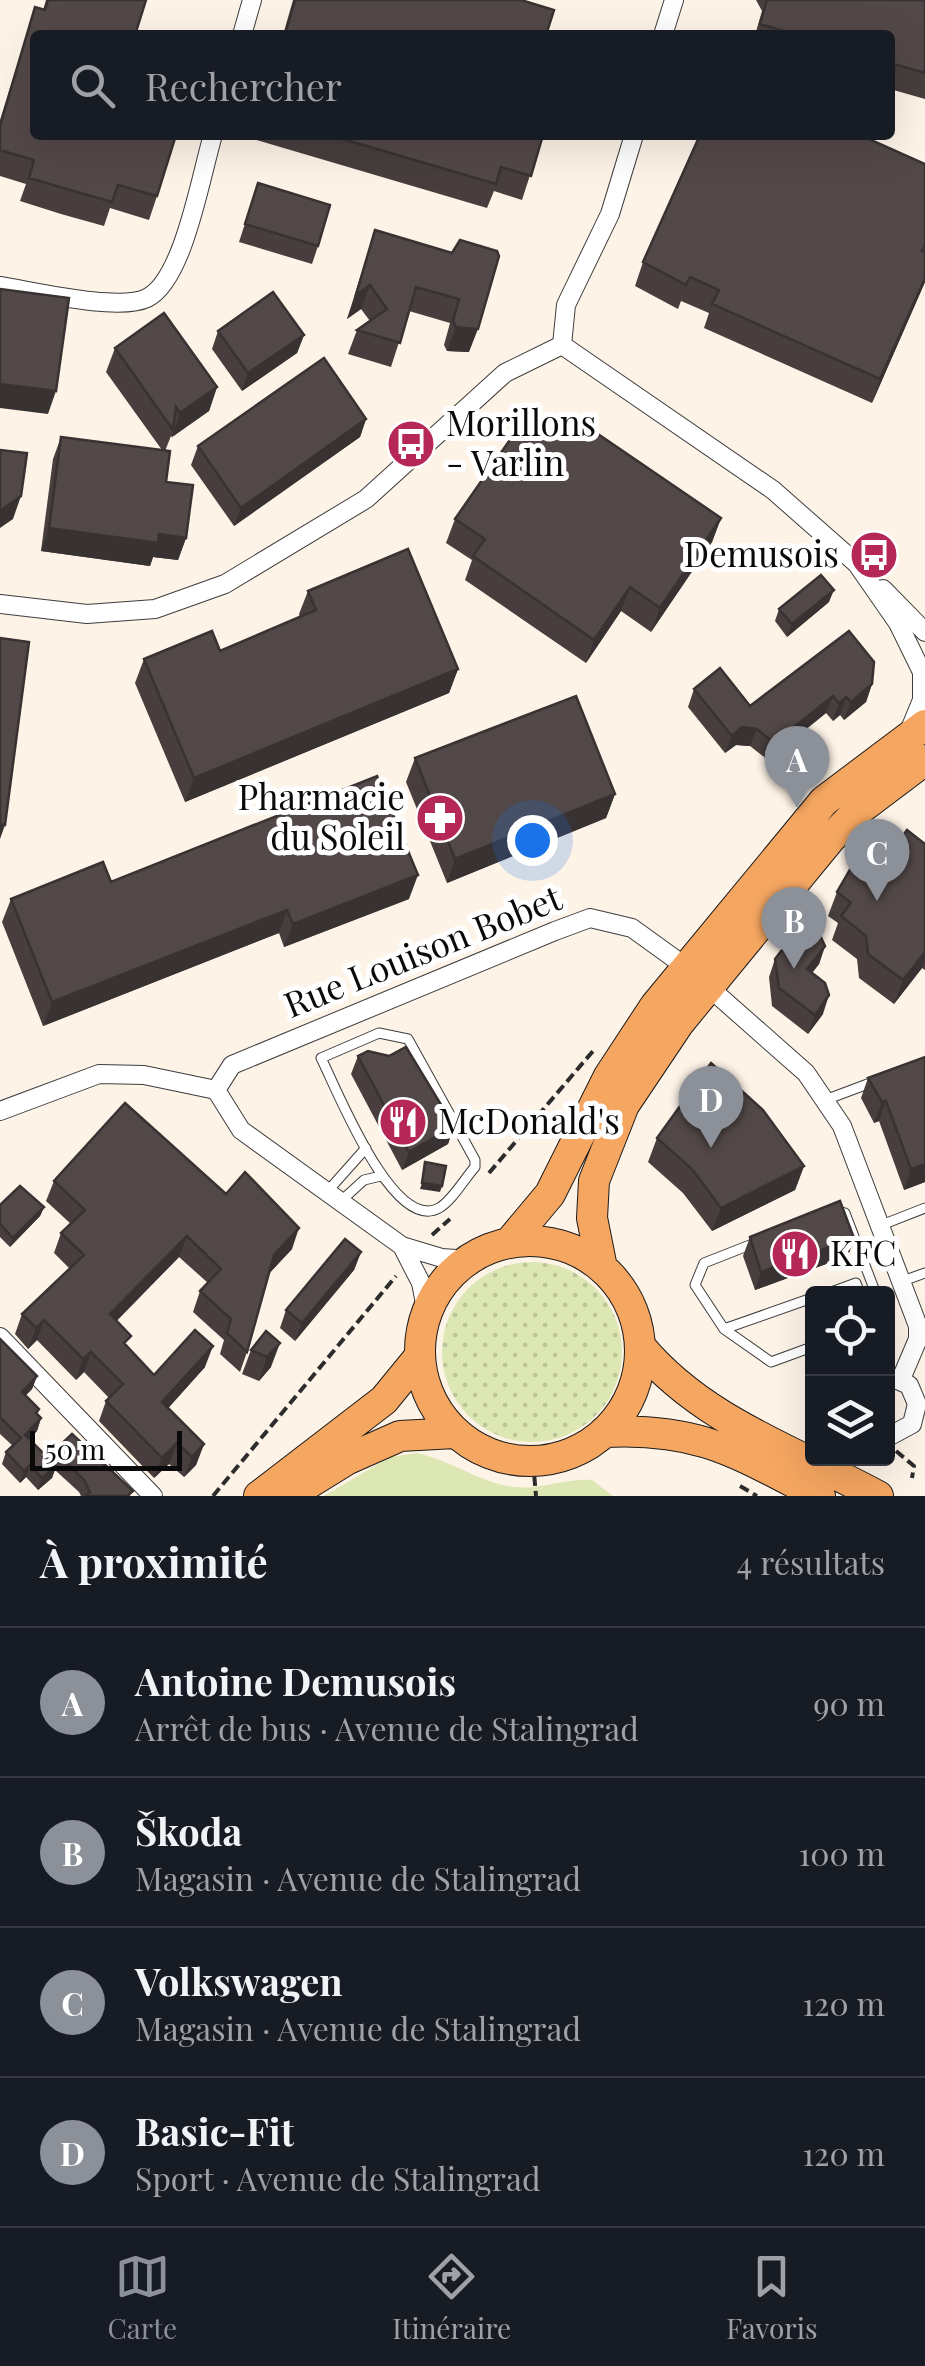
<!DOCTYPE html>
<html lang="fr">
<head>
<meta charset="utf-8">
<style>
	:root { --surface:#171b24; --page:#20242c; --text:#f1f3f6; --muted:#9ea1a6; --line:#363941; --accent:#8c9099 }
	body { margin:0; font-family:"Playfair Display",serif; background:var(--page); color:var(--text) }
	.controls { position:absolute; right:30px; bottom:30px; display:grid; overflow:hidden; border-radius:10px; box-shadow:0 10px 40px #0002 }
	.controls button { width:90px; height:90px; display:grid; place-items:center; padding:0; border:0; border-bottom:2px solid var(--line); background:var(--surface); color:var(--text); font:50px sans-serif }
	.scale { position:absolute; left:30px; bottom:25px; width:152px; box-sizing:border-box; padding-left:10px; border:5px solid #0a0a0a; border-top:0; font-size:28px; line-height:35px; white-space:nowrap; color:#0a0a0a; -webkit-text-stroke:8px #fff; paint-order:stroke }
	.you { position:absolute; left:532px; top:840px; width:35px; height:35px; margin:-25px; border:8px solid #fff; border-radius:50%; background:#1a73e8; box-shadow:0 0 0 15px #1a73e833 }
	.badge { display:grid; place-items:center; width:65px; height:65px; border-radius:50%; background:var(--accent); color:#fff; font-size:32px; font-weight:700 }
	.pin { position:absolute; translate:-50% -82px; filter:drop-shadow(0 2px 5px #0008) }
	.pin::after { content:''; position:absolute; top:52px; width:35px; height:30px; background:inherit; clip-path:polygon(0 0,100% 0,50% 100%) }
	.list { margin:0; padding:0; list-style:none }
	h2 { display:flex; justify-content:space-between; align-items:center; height:130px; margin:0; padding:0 40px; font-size:42px }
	h2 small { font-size:32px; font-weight:400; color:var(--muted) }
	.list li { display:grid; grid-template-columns:65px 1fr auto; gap:30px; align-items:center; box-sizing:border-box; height:150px; padding:0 40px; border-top:2px solid var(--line) }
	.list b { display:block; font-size:38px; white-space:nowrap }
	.list p { margin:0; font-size:32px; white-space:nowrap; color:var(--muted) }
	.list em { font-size:32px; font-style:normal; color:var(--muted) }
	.icon { flex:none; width:55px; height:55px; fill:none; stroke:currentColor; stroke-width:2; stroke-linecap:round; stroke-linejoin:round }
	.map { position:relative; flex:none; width:925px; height:1496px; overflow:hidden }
	.search { position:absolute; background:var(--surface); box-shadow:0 10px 40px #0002; left:30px; right:30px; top:30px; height:110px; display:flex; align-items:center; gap:25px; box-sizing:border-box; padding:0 35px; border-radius:10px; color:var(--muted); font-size:38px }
	.sheet { height:730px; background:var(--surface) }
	nav { display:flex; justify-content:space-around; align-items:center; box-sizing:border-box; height:140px; border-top:2px solid var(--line); background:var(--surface); font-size:28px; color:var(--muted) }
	nav a { display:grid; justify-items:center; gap:5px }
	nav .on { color:var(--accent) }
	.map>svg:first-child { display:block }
	.grass { fill:url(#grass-dots) }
	.park { fill:#dde7b3 }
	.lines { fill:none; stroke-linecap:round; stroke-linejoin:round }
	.lane-casing { stroke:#3d3d3d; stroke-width:11 }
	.street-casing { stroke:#3d3d3d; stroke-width:20 }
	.primary-casing { stroke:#1b1b1b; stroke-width:32 }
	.path { stroke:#2c2c2c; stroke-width:4; stroke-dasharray:10 5; stroke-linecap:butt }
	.lane { stroke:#fff; stroke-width:9 }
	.street { stroke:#fff; stroke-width:18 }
	.primary { stroke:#f5a661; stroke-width:30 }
	.wall { fill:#473e3d }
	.shaded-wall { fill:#393232 }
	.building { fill:#524847; stroke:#393232; stroke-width:2.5 }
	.labels { text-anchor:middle; stroke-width:10; stroke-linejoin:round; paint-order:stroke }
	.poi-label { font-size:35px; fill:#0a0a0a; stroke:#fff; text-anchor:start }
	.street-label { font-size:35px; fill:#0a0a0a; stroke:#fff }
</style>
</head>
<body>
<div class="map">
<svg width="925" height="1496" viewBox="0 0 925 1496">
	<defs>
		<pattern id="grass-dots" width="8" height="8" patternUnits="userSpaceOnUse" patternTransform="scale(2.5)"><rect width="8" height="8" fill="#dde7b3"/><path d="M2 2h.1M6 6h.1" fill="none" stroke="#bcc599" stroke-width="1.8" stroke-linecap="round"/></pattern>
	</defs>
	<rect width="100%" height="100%" fill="#fef3e7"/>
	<path class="grass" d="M442 1352a90 90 0 1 1 180 0a90 90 0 1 1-180 0Z"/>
	<path class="park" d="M417 1453C451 1460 480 1483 514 1487 541 1490 566 1478 592 1480L613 1496H324L390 1457Z"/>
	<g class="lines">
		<g class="lane-casing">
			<path id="lane" d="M379 1033 408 1039 475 1160V1167C465 1178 452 1201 439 1208 393 1234 336 1087 321 1058Z
				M825 1100 873 1082
				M326 1193 366 1148
				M341 1201 364 1180 381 1176
				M834 1210 845 1213 876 1294
				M879 1226 925 1208
				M755 1243 704 1263 695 1285 724 1329 771 1362 812 1347
				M900 1282 925 1273
				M826 1294 856 1283 860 1294
				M724 1329 812 1298"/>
		</g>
		<g class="street-casing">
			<path id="street" d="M242 35 252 0
				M663 35 674 0
				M0 286C33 291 119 312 147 298 184 280 201 174 213 135
				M562 345 773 490 857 564 898 623 922 672V700L908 734
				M562 345 566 305 610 214 634 135
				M883 589 925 632
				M0 604 87 614 155 609 225 584 366 499 505 373 562 345
				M216 1090 232 1065 555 931 590 918 632 928 686 967 806 1073 842 1126 918 1326V1339L901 1379
				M216 1090 241 1130 402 1246 442 1258 469 1260
				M0 1111 99 1074 144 1075 216 1090
				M402 1246 421 1283 427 1313
				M0 1337 153 1496
				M888 1376 909 1385 917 1404 912 1424 888 1437"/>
		</g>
		<g class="primary-casing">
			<path id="primary" d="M420 1351a110 110 0 1 1 220 0a110 110 0 1 1-220 0Z
				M509 1243 550 1194 609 1076 655 1006 824 801 925 725
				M602 1268 592 1218 594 1181 624 1105 679 1023 830 839 860 809 925 760
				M640 1346C702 1421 795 1451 878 1496
				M604 1432C700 1427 738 1454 820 1496
				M259 1496 384 1400 420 1356
				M288 1496 348 1459 400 1436 455 1433"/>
		</g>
		<path class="path" d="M489 1173 593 1051
			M432 1235 450 1219
			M896 1451 914 1466 912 1478
			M533 1461 536 1496
			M740 1486 757 1496
			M213 1496 396 1276"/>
		<use href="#lane" class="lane"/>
		<use href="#street" class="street"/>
		<use href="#primary" class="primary"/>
	</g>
	<path class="wall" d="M46 0H146L135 35 157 196 149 220 110 208 104 226 61 214 20 201 26 184 0 176V120L35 7 43 10Z
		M293 0H521L546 35H283Z
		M756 0H925V99L890 89V35H755L762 11Z
		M254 135H543L522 200 494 191 487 208 253 139Z
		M258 183 318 246 312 264 239 242Z
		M375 230 452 253 469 352 447 351 444 345 450 323 409 311 391 367 348 354 357 330 370 321 361 309 347 319Z
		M925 248V282L872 403 704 328 709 313 681 301 678 309 635 286 643 262Z
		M218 331 304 335 297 353 242 391 212 349Z
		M115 348 217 387 209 411 172 437 171 436 165 451 166 482 186 538 178 560 153 557 150 566 41 551 53 459 61 437 162 450 106 372Z
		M366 419 360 437 234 526 191 465 198 446Z
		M558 431 721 518 712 542 651 632 621 611 586 663 465 580 472 560 446 543 455 519Z
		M308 591 458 669 449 693 185 802 135 683 144 659 220 651 300 617 299 614Z
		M829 602 787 637 775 621 779 609Z
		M872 684 866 702 844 720 840 715 833 721 826 713 768 760 750 746 736 745 725 753 688 707 694 689 750 706Z
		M415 758 615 794 606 818 447 883 406 782Z
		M898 842 925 844V970L922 968 894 1004 859 978 857 959 832 940 838 923 828 916 837 892Z
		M111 882 409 899 284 947 279 933 43 1026 2 922 11 899Z
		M825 946 819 964 812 973 823 1014 808 1034 772 1006 769 977 775 959Z
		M358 1056 454 1126 448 1144 402 1170 351 1074Z
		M925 1057V1182L904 1190 879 1121 874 1123 861 1098 868 1078Z
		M657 1138 804 1166 795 1190 712 1231 683 1193 648 1162Z
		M54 1181 226 1194 292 1249 269 1273 247 1352 240 1372 220 1354 224 1340 193 1312 200 1291 208 1283 179 1257 116 1321 127 1346 154 1375 205 1367 168 1408 204 1444 196 1465 184 1477 169 1464 154 1478 99 1421 106 1401 109 1398 84 1372 76 1380 37 1340 28 1349 15 1334 22 1314 70 1269 54 1253 61 1233 71 1224 46 1201Z
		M0 1205 44 1207 40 1216 10 1247 0 1237Z
		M750 1237 854 1238 848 1256 755 1290 743 1256Z
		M361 1252 354 1270 295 1341 280 1328 286 1310Z
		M266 1331 271 1367 259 1381 242 1374 251 1350Z
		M0 1339 37 1376 32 1389 25 1396 39 1409 37 1415 41 1418 37 1431 29 1439 50 1460 54 1451 131 1496H81L79 1492 55 1470 52 1478 38 1490 26 1477 20 1483 2 1464 6 1452 13 1446 0 1434Z"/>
	<path class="shaded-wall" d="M925 278V282L872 403 880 379Z
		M370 285 361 309 347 319 356 295Z
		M456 327 478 329 469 352 447 351Z
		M304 335 297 353 242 391 248 373Z
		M0 384 56 391 48 414 0 408Z
		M217 387 209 411 172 437 180 413Z
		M366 419 360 437 234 526 241 508Z
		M21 496 13 519 0 528V511Z
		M721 518 712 542 651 632 660 608Z
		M49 528 159 534 186 538 178 560 153 557 150 566 41 551Z
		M630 587 621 611 586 663 594 640Z
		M834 590 829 602 787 637 792 624Z
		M458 669 449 693 185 802 194 778Z
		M872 684 866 702 844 720 851 702Z
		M833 696 826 713 768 760 774 743Z
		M846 697 840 715 833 721 839 703Z
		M742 727 757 729 750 746 736 745 725 753 732 736Z
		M615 794 606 818 447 883 455 859Z
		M0 824 5 825 0 839Z
		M418 875 409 899 284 947 293 924Z
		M287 910 279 933 43 1026 52 1002Z
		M825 946 819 964 801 987 807 969Z
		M925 952V960L922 968 894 1004 903 980Z
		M829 995 823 1014 808 1034 815 1015Z
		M886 1101 879 1121 874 1123 882 1102Z
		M454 1126 448 1144 402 1170 409 1152Z
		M925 1164V1182L904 1190 911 1169Z
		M804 1166 795 1190 712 1231 721 1208Z
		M422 1183 442 1186 440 1192 420 1189Z
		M44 1207 40 1216 10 1247 13 1238Z
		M299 1228 292 1249 267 1276 274 1255Z
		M187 1236 179 1257 103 1335 110 1314Z
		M854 1238 848 1256 755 1290 761 1272Z
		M361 1252 354 1270 295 1341 302 1323Z
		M44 1320 37 1340 28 1349 36 1328Z
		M280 1343 271 1367 259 1381 267 1357Z
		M213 1346 205 1367 155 1423 162 1402Z
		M91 1352 84 1372 76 1380 83 1359Z
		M37 1376 32 1389 17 1404 22 1392Z
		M41 1418 37 1431 20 1447 25 1435Z
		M177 1443 169 1464 154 1478 162 1458Z
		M204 1444 196 1465 184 1477 192 1457Z
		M30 1465 26 1477 20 1483 24 1471Z
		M56 1466 52 1478 38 1490 42 1478Z"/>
	<path class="building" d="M48 0H146L135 35H35V135H176L157 196 118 185 112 202 70 190 29 178 34 160 0 150V126L35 7 45 10Z
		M295 0H521L554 10 546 35H285Z
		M767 0H925V73L890 63V35H797L760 24Z
		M329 135H543L531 176 501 167 496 184Z
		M700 135H860L925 164V245L922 251 925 252V278L880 379 712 304 719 290 690 277 686 285 643 262Z
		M258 183 330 205 318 246 245 224Z
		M375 230 452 253 460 240 497 251 499 256 478 329 456 327 453 321 459 299 416 287 400 343 357 330 387 309 370 285 356 295Z
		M0 289 69 298 56 391 0 384Z
		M273 292 304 335 248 373 218 331Z
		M164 313 217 387 180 413 176 407 173 430 115 348Z
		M324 358 366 419 241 508 198 446Z
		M530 411 558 431 570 415 721 518 660 608 630 587 594 640 473 556 485 539 455 519Z
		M61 437 170 451 166 482 193 485 186 538 159 534 158 543 49 528Z
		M0 450 27 453 21 496 0 511Z
		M408 549 458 669 194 778 144 659 212 631 220 651 316 610 308 591Z
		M821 575 834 590 792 624 779 609Z
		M849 631 874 662 872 684 851 702 846 697 839 703 833 696 774 743 757 729 742 727 732 736 694 689 720 668 750 706Z
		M0 638 29 642 5 825 0 824Z
		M576 696 615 794 455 859 415 758Z
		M377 776 418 875 293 924 287 910 52 1002 11 899 103 862 111 882Z
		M907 830 925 844V952L903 980 868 954 866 936 841 916 851 903 837 892 862 849 867 853 884 831 898 842Z
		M810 914 825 946 807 969 825 983 829 995 815 1015 779 988 775 959Z
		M406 1047 454 1126 409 1152 358 1056 368 1051 389 1056Z
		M925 1057V1164L911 1169 886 1101 882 1102 868 1078Z
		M711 1063 763 1110 804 1166 721 1208 692 1169 657 1138Z
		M125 1103 226 1194 245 1172 299 1228 274 1255 247 1352 227 1333 231 1319 200 1291 221 1269 187 1236 110 1314 131 1336 124 1343 154 1375 195 1330 213 1346 162 1402 204 1444 192 1457 177 1443 162 1458 106 1401 123 1384 91 1352 83 1359 44 1320 36 1328 22 1314 84 1255 61 1233 85 1210 54 1181Z
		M425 1162 446 1166 442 1186 422 1183Z
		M20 1186 44 1207 13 1238 0 1224V1205Z
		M840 1201 854 1238 761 1272 750 1237Z
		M345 1239 361 1252 302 1323 286 1310Z
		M266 1331 280 1343 267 1357 251 1350Z
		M0 1339 37 1376 22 1392 39 1409 36 1413 41 1418 25 1435 56 1466 42 1478 30 1465 24 1471 6 1452 21 1438 0 1417Z
		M72 1434 133 1491 127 1496H86L90 1492 84 1480 54 1451Z"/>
	<defs>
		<g id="bus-disc" transform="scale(2.5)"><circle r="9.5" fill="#b52757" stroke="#fff"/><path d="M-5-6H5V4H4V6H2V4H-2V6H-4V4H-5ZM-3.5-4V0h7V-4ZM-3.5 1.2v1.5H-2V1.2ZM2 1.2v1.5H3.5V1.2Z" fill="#fff"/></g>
		<g id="pharmacy-disc" transform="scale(2.5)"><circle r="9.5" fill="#b52757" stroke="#fff"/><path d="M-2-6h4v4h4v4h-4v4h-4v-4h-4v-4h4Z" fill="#fff"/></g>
		<g id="restaurant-disc" transform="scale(2.5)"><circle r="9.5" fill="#b52757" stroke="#fff"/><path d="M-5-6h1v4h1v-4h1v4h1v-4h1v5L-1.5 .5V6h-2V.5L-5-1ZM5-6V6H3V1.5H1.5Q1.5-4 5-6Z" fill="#fff"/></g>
	</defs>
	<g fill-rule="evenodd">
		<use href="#bus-disc" x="411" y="444"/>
		<use href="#bus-disc" x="874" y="555"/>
		<use href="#pharmacy-disc" x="440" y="818"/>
		<use href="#restaurant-disc" x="403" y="1122"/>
		<use href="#restaurant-disc" x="795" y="1254"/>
	</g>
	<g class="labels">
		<g class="poi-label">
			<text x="446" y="436">Morillons<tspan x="446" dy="40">- Varlin</tspan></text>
			<text x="839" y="567" text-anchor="end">Demusois</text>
			<text x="405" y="810" text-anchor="end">Pharmacie<tspan x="405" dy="40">du Soleil</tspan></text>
			<text x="438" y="1134">McDonald's</text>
			<text x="830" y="1266">KFC</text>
		</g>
		<g class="street-label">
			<text transform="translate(423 952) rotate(-22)" y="12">Rue Louison Bobet</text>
		</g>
	</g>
</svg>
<div class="controls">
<button><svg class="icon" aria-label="locate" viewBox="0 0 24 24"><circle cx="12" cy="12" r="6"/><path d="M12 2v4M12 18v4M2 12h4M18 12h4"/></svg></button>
<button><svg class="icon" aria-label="layers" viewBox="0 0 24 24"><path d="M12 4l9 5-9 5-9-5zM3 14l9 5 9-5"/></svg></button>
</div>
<div class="scale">50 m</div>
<div class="you"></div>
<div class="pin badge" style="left:797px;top:808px">A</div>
<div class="pin badge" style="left:794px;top:969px">B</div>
<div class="pin badge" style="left:877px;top:901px">C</div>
<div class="pin badge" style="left:711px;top:1148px">D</div>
<div class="search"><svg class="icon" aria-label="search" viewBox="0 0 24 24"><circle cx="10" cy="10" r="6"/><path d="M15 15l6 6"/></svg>Rechercher</div>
</div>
<section class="sheet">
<h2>À proximité<small>4 résultats</small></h2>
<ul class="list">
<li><span class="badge">A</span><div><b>Antoine Demusois</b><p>Arrêt de bus · Avenue de Stalingrad</p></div><em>90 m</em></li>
<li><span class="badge">B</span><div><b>Škoda</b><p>Magasin · Avenue de Stalingrad</p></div><em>100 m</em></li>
<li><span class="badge">C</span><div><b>Volkswagen</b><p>Magasin · Avenue de Stalingrad</p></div><em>120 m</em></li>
<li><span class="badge">D</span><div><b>Basic-Fit</b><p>Sport · Avenue de Stalingrad</p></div><em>120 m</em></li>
</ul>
</section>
<nav>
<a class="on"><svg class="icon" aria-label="map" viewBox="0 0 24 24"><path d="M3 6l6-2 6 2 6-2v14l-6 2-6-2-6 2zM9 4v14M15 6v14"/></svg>Carte</a>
<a><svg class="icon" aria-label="directions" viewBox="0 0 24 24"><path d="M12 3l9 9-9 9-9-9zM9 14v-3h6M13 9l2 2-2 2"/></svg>Itinéraire</a>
<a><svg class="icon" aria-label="saved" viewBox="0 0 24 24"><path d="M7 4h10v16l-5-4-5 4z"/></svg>Favoris</a>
</nav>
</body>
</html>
